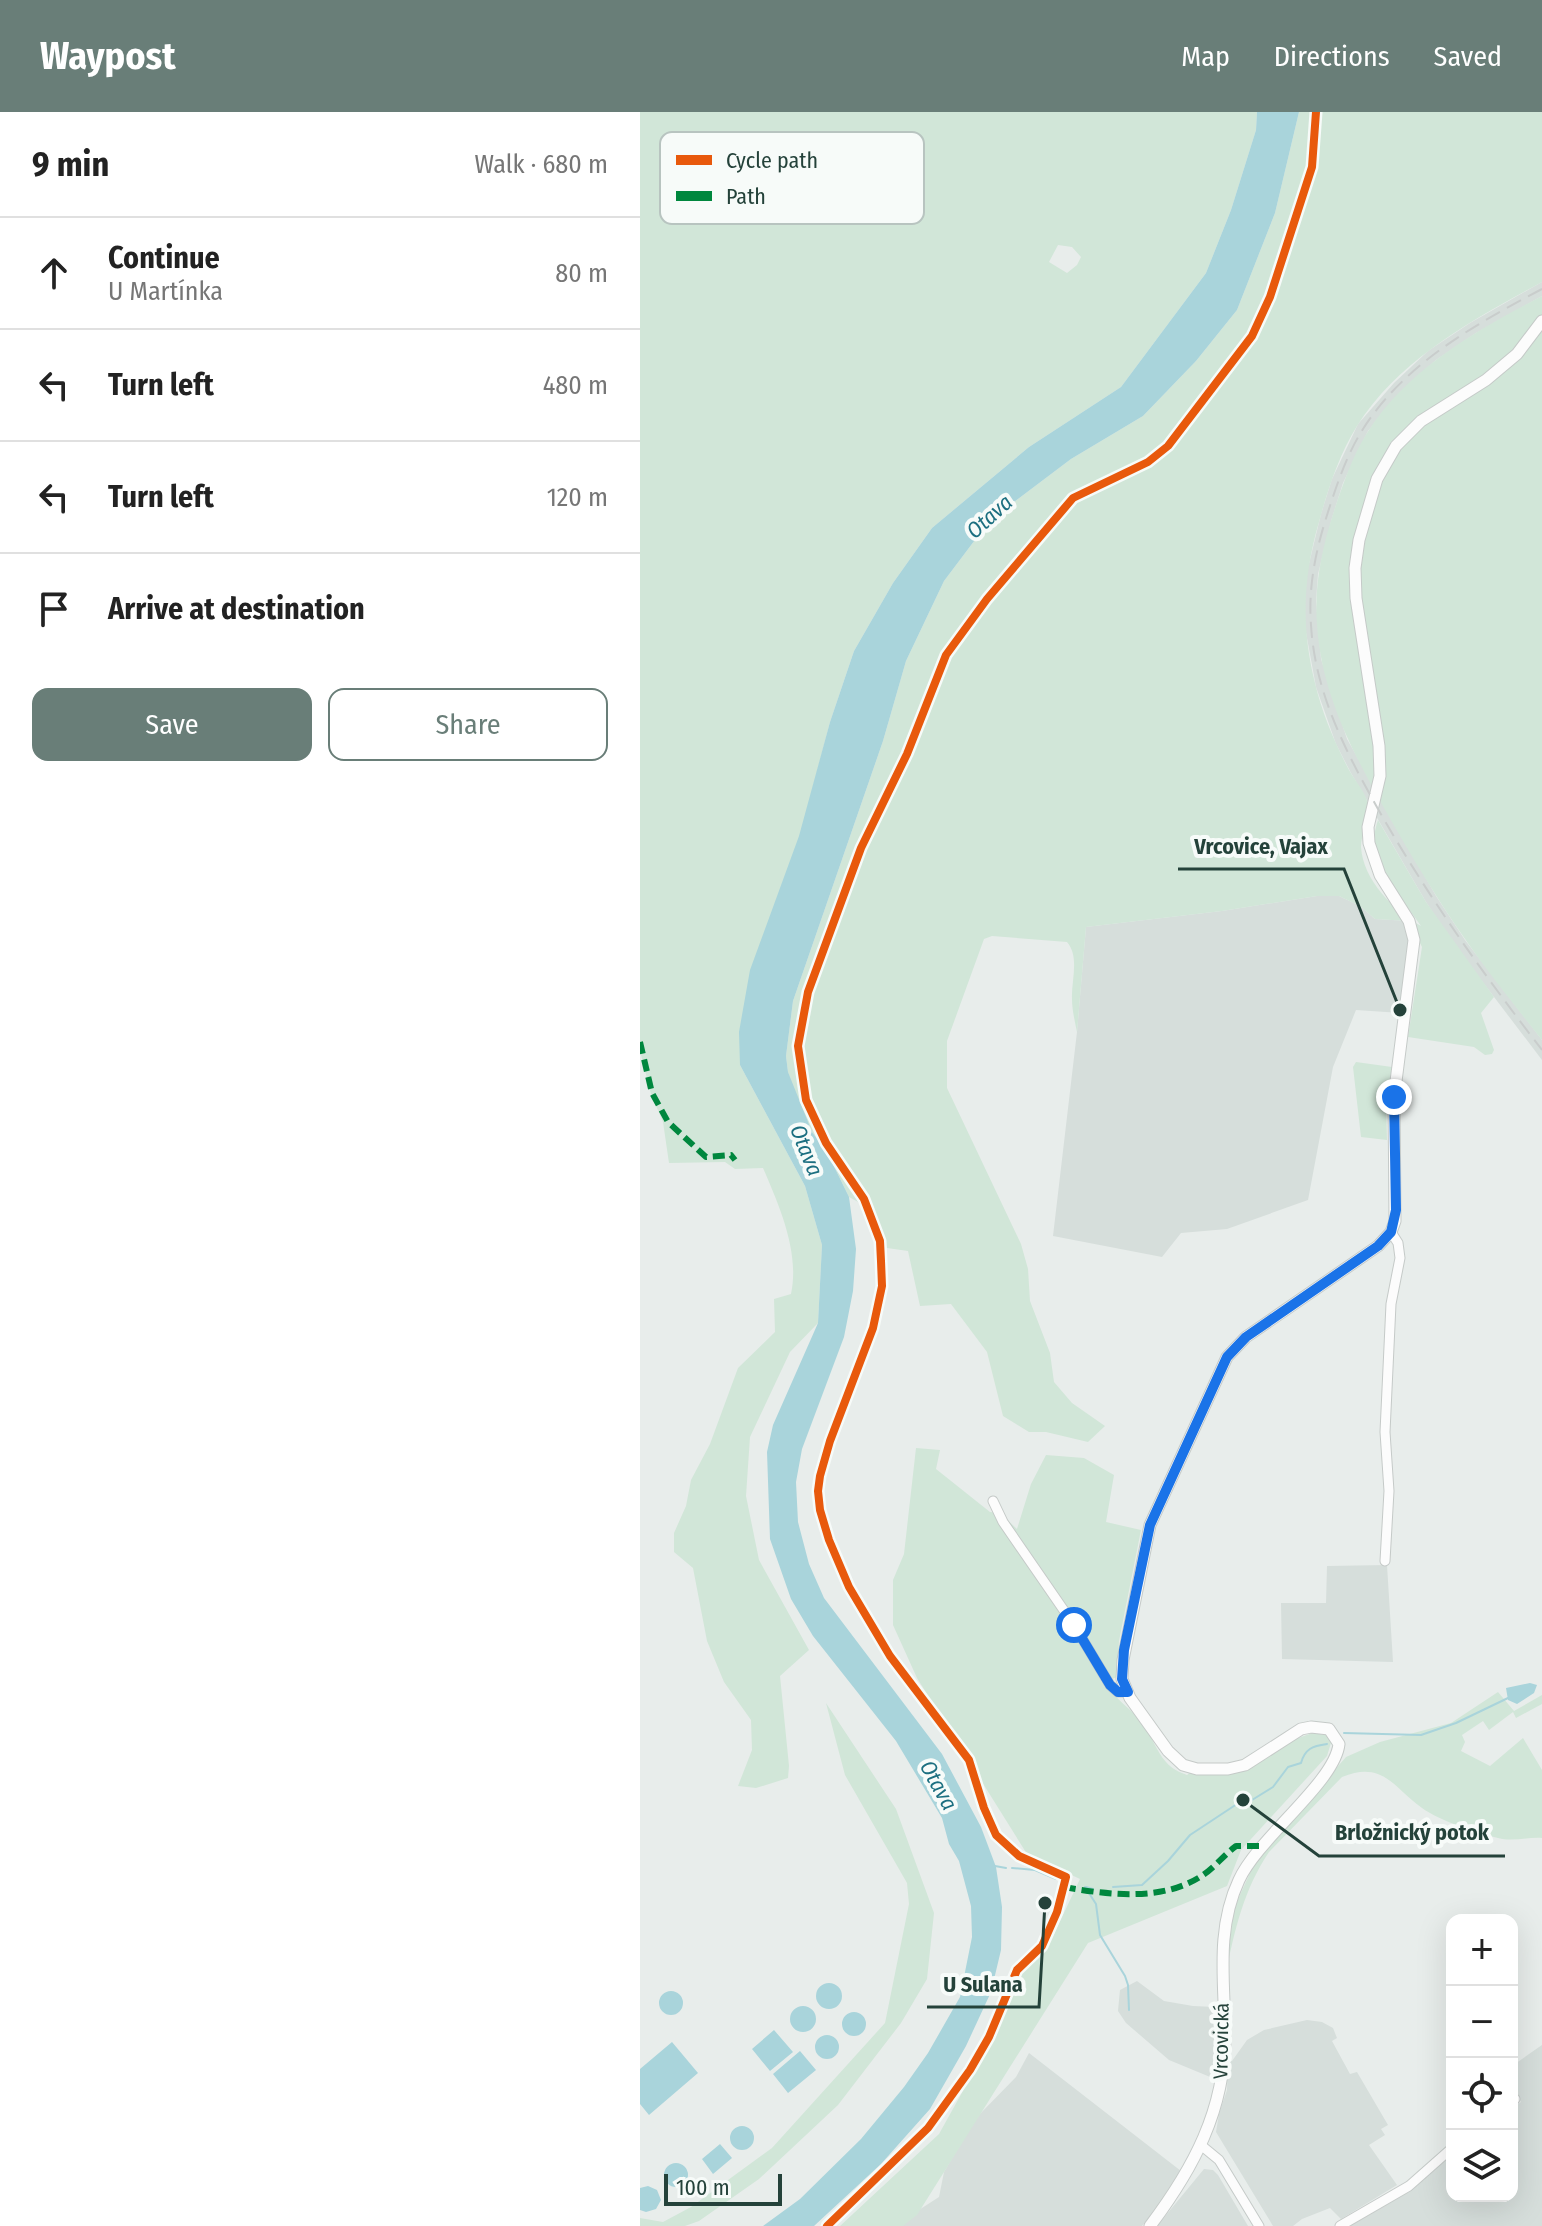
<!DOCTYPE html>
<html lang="en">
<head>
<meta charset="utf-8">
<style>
	:root { --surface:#fff; --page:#f6f6f6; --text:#222; --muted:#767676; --line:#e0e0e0; --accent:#697e78 }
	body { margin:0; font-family:"Fira Sans Condensed",sans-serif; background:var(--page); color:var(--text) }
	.controls { position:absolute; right:24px; bottom:24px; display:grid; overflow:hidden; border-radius:16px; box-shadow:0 8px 32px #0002 }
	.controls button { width:72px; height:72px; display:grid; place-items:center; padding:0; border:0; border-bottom:2px solid var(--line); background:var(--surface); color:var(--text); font:40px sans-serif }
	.scale { position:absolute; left:24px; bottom:20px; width:118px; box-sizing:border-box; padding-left:8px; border:4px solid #24423a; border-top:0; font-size:22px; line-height:28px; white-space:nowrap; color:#24423a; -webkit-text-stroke:6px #f7fbf9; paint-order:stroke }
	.stop { position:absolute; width:24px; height:24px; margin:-18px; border:6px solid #1a73e8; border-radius:50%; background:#fff }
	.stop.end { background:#1a73e8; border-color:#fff; box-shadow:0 2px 8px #0008 }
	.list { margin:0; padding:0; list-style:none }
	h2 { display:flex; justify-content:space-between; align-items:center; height:104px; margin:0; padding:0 32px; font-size:34px }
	h2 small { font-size:26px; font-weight:400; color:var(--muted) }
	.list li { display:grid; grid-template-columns:52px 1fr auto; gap:24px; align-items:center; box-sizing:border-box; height:112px; padding:0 32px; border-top:2px solid var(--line) }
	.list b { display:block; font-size:30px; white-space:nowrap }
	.list p { margin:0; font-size:26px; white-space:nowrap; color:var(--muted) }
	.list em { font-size:26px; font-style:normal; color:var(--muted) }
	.actions { display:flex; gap:16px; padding:24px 32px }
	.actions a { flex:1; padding:18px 0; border:2px solid var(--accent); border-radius:16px; text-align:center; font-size:28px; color:var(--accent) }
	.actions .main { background:var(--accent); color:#fff }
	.icon { flex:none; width:44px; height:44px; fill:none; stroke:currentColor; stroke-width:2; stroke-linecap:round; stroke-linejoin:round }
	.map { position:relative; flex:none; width:902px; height:2114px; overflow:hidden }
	header { display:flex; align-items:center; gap:48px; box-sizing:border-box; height:112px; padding:0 40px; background:var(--accent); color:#fff }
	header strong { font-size:38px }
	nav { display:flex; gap:44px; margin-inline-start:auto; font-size:28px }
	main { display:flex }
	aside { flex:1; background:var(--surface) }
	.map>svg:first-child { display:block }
	.built { fill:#d6dedb }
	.green { fill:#d1e6d8; fill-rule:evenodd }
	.water { fill:#a9d4db }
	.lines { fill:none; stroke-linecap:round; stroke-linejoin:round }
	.stream { stroke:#a9d4db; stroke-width:2 }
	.minor-casing { stroke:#c5cac8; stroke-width:11 }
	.tertiary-casing { stroke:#c5cac8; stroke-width:13 }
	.minor { stroke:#fcfcfc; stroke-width:9 }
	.tertiary { stroke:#fcfcfc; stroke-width:11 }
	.rail { stroke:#c9cdcc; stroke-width:2; stroke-dasharray:16 8; stroke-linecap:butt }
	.quiet { stroke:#00873e; stroke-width:6; stroke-dasharray:12 6; stroke-linecap:butt }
	.cycleway-casing { stroke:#f7fbf9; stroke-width:13 }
	.cycleway { stroke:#e8590c; stroke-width:8 }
	.route { stroke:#1a73e8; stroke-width:10 }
	.labels { text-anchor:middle; stroke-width:8; stroke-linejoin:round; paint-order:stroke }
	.street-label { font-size:20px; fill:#24423a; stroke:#f7fbf9 }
	.water-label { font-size:22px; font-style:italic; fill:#1c6f80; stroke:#f7fbf9 }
	.key { fill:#f7fbf9; stroke:#b8c4c0; stroke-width:2 }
	.key-label { font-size:22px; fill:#24423a }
	.leader { fill:none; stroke:#24423a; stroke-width:3 }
	.callout-dot { fill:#24423a; stroke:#f7fbf9; stroke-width:3 }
	.callout-label { font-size:22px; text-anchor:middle; font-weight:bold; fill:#24423a; stroke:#f7fbf9; stroke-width:8; stroke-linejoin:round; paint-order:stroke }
</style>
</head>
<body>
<header>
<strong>Waypost</strong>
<nav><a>Map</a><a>Directions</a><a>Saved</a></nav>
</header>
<main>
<aside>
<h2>9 min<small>Walk · 680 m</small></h2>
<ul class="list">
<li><svg class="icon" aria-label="ahead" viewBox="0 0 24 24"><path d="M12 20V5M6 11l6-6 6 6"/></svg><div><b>Continue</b><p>U Martínka</p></div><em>80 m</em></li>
<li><svg class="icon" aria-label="left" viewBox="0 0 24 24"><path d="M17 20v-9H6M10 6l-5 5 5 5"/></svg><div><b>Turn left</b></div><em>480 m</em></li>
<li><svg class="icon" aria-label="left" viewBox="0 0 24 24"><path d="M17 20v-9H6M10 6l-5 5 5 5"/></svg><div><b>Turn left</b></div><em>120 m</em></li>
<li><svg class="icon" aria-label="arrive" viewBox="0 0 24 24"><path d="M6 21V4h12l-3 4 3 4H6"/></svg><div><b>Arrive at destination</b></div></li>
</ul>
<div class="actions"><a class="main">Save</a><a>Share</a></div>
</aside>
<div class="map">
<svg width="902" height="2114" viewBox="0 0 902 2114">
	<rect width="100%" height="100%" fill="#e8edeb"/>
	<path class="built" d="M902 170V184L836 221 796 248 762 279 728 319 703 371 692 406 678 462 676 489 681 547 707 627 796 784 825 828 902 928V948L816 835 786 790 711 661 696 632 676 575 665 515 664 489 667 460 681 402 692 367 718 312 754 271 788 239 830 211Z
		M677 784H699L720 794 735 807 769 809 772 816 761 901 716 898 693 955 668 1088 587 1117 541 1121 522 1145 413 1124 437 920 446 815 582 799Z
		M747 1453 753 1550 642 1547 641 1491H686L687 1454Z
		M497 1869 524 1889 553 1894 575 1895V1967L529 1948 486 1911 478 1899 480 1878Z
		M667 1908 682 1910 693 1916 697 1926 692 1929 710 1962 717 1960 748 2013 741 2017 745 2023 729 2033 757 2073 701 2107 690 2096 662 2107 653 2114H633L576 2020 579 2002 587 1978 588 1950 592 1949 607 1928 624 1918Z
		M902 1933V2114H710L769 2080 812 2043V2084H872V1997L881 1990 875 1980 872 1982V1954Z
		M389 1941 541 2059 517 2095 502 2114H254L299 2085 304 2060 336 2006 376 1965Z
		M564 2057 573 2058 578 2063 608 2114H517Z"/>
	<path class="green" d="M0 0H617L616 18 591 98 566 161 481 275 389 335 292 416 253 471 214 539 190 610 100 953 165 1074 182 1133 178 1211 150 1240 110 1325 106 1384 119 1448 169 1538 140 1564 149 1654 148 1666 116 1676 98 1674 112 1638 111 1608 84 1570 67 1529 53 1456 34 1440V1421L46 1394 51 1368 70 1332 98 1256 135 1220 134 1187 151 1182C160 1140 139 1093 123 1056L95 1057 85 1050 29 1051 23 1010 11 982 0 939ZM418 133 432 135 441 145 437 153 427 161 409 150Z
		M659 0H902V170C834 207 759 247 717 314 699 343 688 377 679 410 663 464 661 516 675 571 682 601 694 629 708 656 713 666 727 682 728 693 730 706 721 721 721 735 723 768 754 799 781 814 765 791 736 756 734 728 734 722 736 714 738 708L786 790 854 885 841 901 854 938 852 942 845 943 834 935 768 925 782 835 769 809 735 807 720 794 699 784H677L582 799 446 815 437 920C435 910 432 898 432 887 431 869 440 845 427 830L352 824 344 827 307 929V976L381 1132 388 1157 390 1189 410 1241 414 1270 432 1291 465 1314 448 1330 406 1320H389L363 1304 347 1240 311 1192 280 1194 268 1139 247 1136 231 1097 209 1085 187 1040 172 1020 159 993 148 960 146 944 153 889 243 629 266 549 304 469 350 408 431 347 503 304 556 249 597 198 635 101Z
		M902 184V928C876 895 849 862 825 827 797 787 772 745 748 703 714 643 681 582 677 512 674 473 682 436 694 399 703 372 712 345 727 321 767 257 837 218 902 184Z
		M716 950 752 955 746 990 747 1028 721 1025 713 955Z
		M276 1336 300 1338 296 1357 350 1400 360 1401 377 1417 391 1372 406 1343 444 1346 474 1363 466 1410 501 1418 479 1529 477 1565 465 1570C473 1586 492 1597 503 1612 512 1624 516 1639 526 1650 532 1657 539 1660 547 1663L558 1654 582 1655 672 1621 693 1624 687 1644 601 1738 587 1774 448 1831 277 2103 263 2114H200L299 2022 349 1932 383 1858 413 1824 440 1767 387 1742 277 1566 253 1513V1468L264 1442Z
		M858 1580 874 1599 902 1583V1592L876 1606 873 1600 849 1618 843 1609 822 1623 825 1630 821 1639 850 1654 883 1626 902 1658V1726C888 1725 872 1730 858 1726 838 1721 800 1709 782 1696 754 1676 743 1648 702 1665L629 1740C604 1777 595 1817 586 1860L594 1796 616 1748 706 1645 740 1630 811 1611Z
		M186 1591 256 1697 294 1801 287 1867 261 1911 198 1993 119 2067 59 2109 45 2114H0V2106L23 2110 51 2095 132 2036 245 1911 269 1792 267 1771 205 1663Z"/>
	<path class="water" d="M617 0H659L635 101 597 198 556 249 503 304 431 347 350 408 304 469 266 549 243 629 153 889 146 944 148 960 172 1020 187 1040 209 1085 216 1137 213 1179 204 1225 162 1337 156 1370 158 1410 169 1452 184 1486 302 1642 341 1715 356 1755 362 1795 361 1838 351 1880 326 1934 290 1997 241 2052 174 2114H123L160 2087 221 2027 264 1975 288 1941 320 1885 332 1825 331 1794 319 1749 309 1732 302 1706 256 1629 173 1524 151 1487 130 1427 127 1340 133 1313 178 1211 182 1133 165 1074 100 953 99 920 110 858 159 724 190 610 214 539 253 471 292 416 389 335 481 275 566 161 591 98 616 18Z
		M890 1571 897 1573 894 1581 877 1592 868 1588 866 1576Z
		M176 1884a13 13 0 1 1 26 0a13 13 0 1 1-26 0Z
		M19 1891a12 12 0 1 1 24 0a12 12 0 1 1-24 0Z
		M150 1907a13 13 0 1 1 26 0a13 13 0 1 1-26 0Z
		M202 1912a12 12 0 1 1 24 0a12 12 0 1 1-24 0Z
		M134 1918 153 1940 130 1959 112 1937Z
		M175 1935a12 12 0 1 1 24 0a12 12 0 1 1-24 0Z
		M32 1930 58 1961 9 2003 0 1992V1957Z
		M160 1939 176 1958 148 1981 133 1962Z
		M90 2026a12 12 0 1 1 24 0a12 12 0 1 1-24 0Z
		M80 2032 92 2046 73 2062 62 2047Z
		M24 2063a12 12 0 1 1 24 0a12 12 0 1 1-24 0Z
		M8 2074 17 2078 21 2088 16 2097 6 2100 0 2098V2076Z"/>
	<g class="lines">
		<path class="stream" d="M704 1621 781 1623 816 1611 868 1586
			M355 1754 366 1756
			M372 1756 395 1758 416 1767
			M445 1775 456 1792 460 1823 485 1864 488 1873 489 1898
			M446 1775 453 1777
			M473 1775 502 1773 528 1749 550 1723 603 1688H612L633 1675 648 1655 661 1651C665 1637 672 1634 687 1632"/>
		<g class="minor-casing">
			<path id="minor" d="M353 1389 363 1410 434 1513 470 1573 478 1580H488
				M745 1449 749 1379 745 1320 751 1192 760 1146 758 1131 751 1120
				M872 1990 875 1987
				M562 2034 579 2048 619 2114
				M700 2114 769 2074 812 2036"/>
		</g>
		<g class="tertiary-casing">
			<path id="tertiary" d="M510 2114C553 2057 585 1998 585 1925 585 1872 575 1819 599 1768 618 1726 695 1670 699 1632L689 1617 671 1615 661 1617 605 1653 588 1657H557L543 1653 528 1639 490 1586 482 1567 483 1548 510 1413 587 1245 606 1225 738 1134 751 1120 755 1109 754 985 774 828 769 809 740 763 729 731 728 715 740 664 739 634 716 486 715 456 719 428 737 367 756 334 781 309 846 268 877 242 902 209"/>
		</g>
		<use href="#minor" class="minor"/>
		<use href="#tertiary" class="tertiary"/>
		<path class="rail" d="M902 177C836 212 765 251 723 317 707 342 697 372 688 400 676 437 668 474 671 513 675 583 708 644 742 704 791 789 842 860 902 938"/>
		<path class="quiet" d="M0 930 12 981 28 1010 66 1045 91 1043 95 1048
			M424 1775C469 1783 523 1790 563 1763 575 1755 584 1743 596 1734H619"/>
		<g class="cycleway-casing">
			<path id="cycleway" d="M187 2114 288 2016 330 1958 349 1925 377 1858 402 1834 417 1800 426 1765 379 1744 356 1723 344 1696 329 1648 250 1544 209 1475 189 1428 180 1398 178 1379 180 1364 190 1329 233 1216 242 1174 241 1149 240 1129 224 1087 186 1031 166 988 158 934 168 880 221 736 267 642 306 543 347 487 433 386 508 350 528 334 612 224 630 185 672 55 676 0"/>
		</g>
		<use href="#cycleway" class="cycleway"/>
	</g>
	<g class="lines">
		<path class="route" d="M434 1513 470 1573 478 1580H488L482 1567 484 1538 510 1413 587 1245 606 1225 738 1134 751 1120 756 1098 754 985"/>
	</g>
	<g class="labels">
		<g class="street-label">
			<text transform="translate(581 1929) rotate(-89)" y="7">Vrcovická</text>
		</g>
		<g class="water-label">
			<text transform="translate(349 404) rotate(-42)" y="8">Otava</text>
			<text transform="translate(167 1038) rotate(68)" y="8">Otava</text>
			<text transform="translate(299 1673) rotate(61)" y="8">Otava</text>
		</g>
	</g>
	<rect x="20" y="20" width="264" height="92" rx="12" class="key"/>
	<rect x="36" y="43" width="36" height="10" fill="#e8590c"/>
	<rect x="36" y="79" width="36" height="10" fill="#00873e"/>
	<g class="key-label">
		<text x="86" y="56">Cycle path</text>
		<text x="86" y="92">Path</text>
	</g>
	<path class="leader" d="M760 898L704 757H538M603 1688L679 1744H865M405 1791L399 1895H287"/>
	<g class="callout-dot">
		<circle cx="760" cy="898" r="8"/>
		<circle cx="603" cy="1688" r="8"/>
		<circle cx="405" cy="1791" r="8"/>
	</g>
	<g class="callout-label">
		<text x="621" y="742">Vrcovice, Vajax</text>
		<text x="772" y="1728">Brložnický potok</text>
		<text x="343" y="1880">U Sulana</text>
	</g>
</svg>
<div class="controls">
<button>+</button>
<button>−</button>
<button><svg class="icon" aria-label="locate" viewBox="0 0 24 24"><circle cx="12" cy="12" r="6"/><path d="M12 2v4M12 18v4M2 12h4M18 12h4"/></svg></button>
<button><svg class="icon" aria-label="layers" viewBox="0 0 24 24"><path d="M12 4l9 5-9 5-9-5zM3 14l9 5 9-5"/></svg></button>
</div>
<div class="scale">100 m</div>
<div class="stop" style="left:434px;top:1513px"></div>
<div class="stop end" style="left:754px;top:985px"></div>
</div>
</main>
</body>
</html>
